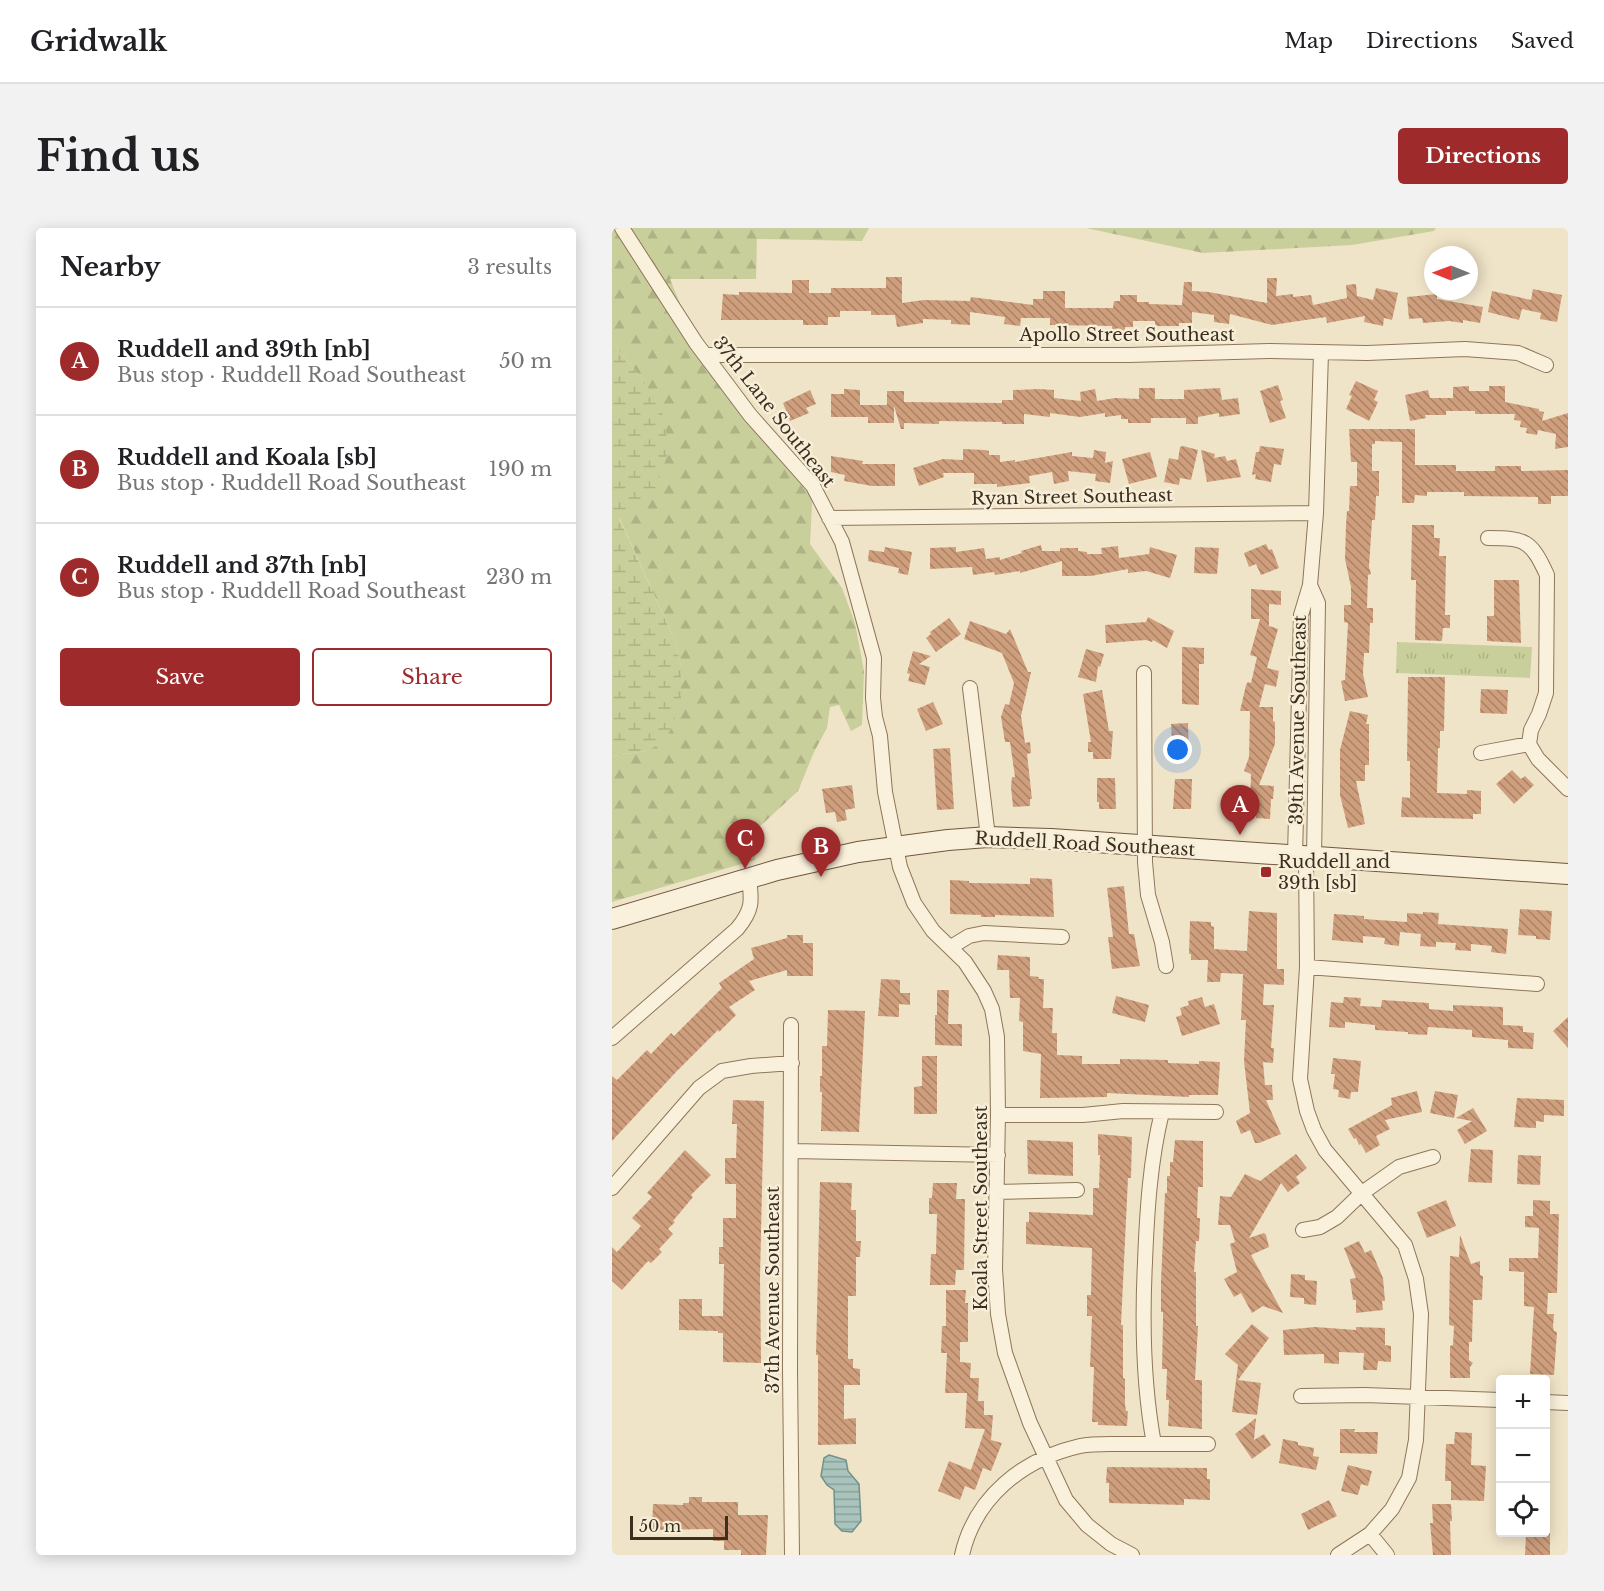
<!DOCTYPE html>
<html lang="en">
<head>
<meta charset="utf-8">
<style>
	:root { --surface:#fff; --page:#f2f2f2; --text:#202124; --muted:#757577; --line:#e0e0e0; --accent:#9e2a2b }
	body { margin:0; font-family:"Libre Baskerville",serif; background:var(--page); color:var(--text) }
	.controls { position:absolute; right:18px; bottom:18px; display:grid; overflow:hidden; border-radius:6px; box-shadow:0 3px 15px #0003 }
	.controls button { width:54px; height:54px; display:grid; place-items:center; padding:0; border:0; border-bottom:2px solid var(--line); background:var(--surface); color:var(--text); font:30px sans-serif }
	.compass { position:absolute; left:812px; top:18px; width:54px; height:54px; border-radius:50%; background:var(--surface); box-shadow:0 3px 15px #0003; rotate:271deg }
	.scale { position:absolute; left:18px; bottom:15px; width:98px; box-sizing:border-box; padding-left:6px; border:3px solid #3d2e20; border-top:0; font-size:16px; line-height:21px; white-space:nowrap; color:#3d2e20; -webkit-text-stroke:4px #f7eed8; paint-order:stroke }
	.you { position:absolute; left:566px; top:522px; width:21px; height:21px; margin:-15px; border:4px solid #fff; border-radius:50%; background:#1a73e8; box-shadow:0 0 0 9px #1a73e833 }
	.badge { display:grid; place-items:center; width:39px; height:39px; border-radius:50%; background:var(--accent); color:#fff; font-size:20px; font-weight:700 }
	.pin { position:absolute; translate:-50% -50px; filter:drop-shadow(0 2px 3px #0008) }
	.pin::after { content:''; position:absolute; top:32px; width:21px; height:18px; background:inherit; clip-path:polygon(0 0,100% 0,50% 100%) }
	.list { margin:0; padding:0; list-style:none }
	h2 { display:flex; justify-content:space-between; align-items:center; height:78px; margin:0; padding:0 24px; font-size:26px }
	h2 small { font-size:20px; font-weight:400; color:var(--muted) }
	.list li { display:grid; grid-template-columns:39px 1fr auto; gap:18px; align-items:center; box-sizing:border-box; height:108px; padding:0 24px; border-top:2px solid var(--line) }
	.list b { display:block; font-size:22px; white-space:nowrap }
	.list p { margin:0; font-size:20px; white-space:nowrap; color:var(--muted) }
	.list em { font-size:20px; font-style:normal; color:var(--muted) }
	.actions { display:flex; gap:12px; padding:18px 24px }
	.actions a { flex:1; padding:14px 0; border:2px solid var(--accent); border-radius:6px; text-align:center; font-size:21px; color:var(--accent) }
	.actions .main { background:var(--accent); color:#fff }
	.icon { flex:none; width:33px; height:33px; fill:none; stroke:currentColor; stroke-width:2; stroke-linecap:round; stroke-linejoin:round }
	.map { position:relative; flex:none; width:956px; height:1327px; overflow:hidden; border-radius:6px }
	header { display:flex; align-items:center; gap:36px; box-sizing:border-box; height:84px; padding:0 30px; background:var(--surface); border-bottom:2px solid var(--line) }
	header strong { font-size:28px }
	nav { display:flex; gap:33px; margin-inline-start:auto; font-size:21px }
	.intro { display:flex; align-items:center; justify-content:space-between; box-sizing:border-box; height:144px; padding:0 36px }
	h1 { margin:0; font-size:42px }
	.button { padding:15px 27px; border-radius:6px; background:var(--accent); color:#fff; font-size:21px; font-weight:700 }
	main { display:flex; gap:36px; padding:0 36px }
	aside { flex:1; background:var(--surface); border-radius:6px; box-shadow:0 3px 15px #0003 }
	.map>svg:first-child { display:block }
	.forest { fill:url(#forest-firs) }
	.wetland { fill:url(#wetland-marsh) }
	.park { fill:url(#park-tufts) }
	.water { fill:url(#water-rules); stroke:#6f938a; stroke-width:1.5 }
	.building { fill:url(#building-back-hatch) }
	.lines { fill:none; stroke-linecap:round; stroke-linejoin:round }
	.street-casing { stroke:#8d765c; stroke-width:16 }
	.secondary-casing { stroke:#6f573f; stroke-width:22 }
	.street { stroke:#faf1dc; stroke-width:14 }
	.secondary { stroke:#faf1dc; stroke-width:20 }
	.poi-dot { fill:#9e2a2b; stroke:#f7eed8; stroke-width:2 }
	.labels { text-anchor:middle; stroke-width:5; stroke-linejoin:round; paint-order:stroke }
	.street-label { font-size:18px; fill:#3d2e20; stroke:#f7eed8 }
	.poi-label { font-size:18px; fill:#3d2e20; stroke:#f7eed8; text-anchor:start }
</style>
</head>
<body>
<header>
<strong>Gridwalk</strong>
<nav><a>Map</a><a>Directions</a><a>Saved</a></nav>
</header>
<div class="intro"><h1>Find us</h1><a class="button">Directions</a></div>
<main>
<aside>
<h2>Nearby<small>3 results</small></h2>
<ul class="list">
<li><span class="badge">A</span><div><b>Ruddell and 39th [nb]</b><p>Bus stop · Ruddell Road Southeast</p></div><em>50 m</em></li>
<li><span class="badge">B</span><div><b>Ruddell and Koala [sb]</b><p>Bus stop · Ruddell Road Southeast</p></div><em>190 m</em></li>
<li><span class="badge">C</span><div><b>Ruddell and 37th [nb]</b><p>Bus stop · Ruddell Road Southeast</p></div><em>230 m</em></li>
</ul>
<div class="actions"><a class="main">Save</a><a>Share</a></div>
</aside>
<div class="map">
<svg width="956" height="1327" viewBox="0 0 956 1327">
	<defs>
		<pattern id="forest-firs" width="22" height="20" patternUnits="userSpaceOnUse" patternTransform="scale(1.5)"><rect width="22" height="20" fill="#c9cf9b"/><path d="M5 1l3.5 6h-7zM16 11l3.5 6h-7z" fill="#aeb285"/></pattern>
		<pattern id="wetland-marsh" width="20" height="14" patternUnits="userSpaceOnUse" patternTransform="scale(1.5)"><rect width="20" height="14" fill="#c9cf9b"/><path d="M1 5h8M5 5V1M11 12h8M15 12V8" fill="none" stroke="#aeb285"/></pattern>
		<pattern id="park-tufts" width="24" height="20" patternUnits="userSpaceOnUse" patternTransform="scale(1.5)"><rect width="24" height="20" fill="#c9cf9b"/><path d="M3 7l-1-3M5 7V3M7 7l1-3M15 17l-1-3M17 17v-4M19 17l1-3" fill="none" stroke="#aeb285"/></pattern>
		<pattern id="water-rules" width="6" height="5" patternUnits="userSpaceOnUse" patternTransform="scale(1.5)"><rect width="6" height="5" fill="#a9c4bc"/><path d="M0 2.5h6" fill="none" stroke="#8ba098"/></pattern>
		<pattern id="building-back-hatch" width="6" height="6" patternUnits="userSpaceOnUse" patternTransform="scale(1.5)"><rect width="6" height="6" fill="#cf9f7d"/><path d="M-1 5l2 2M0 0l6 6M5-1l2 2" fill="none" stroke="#a98266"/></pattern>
	</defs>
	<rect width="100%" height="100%" fill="#f0e4c8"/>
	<path class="forest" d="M0 0H257L250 13 145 11 144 51H58L84 115 201 258 198 316 230 360 243 395 252 443 250 497 239 503 227 477 218 479 215 500 202 524 186 563 144 602 143 632 0 674V528L35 523 69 438 63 413 7 289 34 156 0 114Z
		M474 0H824L822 3 740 17 591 25Z"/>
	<path class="wetland" d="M0 114 34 156 51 187 57 222 42 265 22 285 7 290 63 413 69 438V471L59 501 50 515 35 523 0 528Z"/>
	<path class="park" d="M785 414 920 419 918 450 784 445Z"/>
	<path class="water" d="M217 1227 234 1232 236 1243 247 1256 249 1293 240 1304 230 1303 223 1296 222 1262 215 1257 209 1248 212 1230Z"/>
	<path class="building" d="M274 49H290V75L312 72 358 73 359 69 421 77V71H431V63H453V80H501L502 73H508V67H525V74H537V76L570 77 572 54H580V63L597 64 655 75V50H665L664 68 681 66V69L699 67 701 77 735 70 734 57 744 56 745 68 761 72 764 60 786 65 780 92 772 90 771 98 752 94 753 88 715 95 714 89 660 97 618 86 617 96 602 94V87L580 84V95H567V98H543V93H521V99H513V111L500 110V98L438 97V90H409L408 98 392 96 393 89 358 84V97L339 96V92L311 91V95L285 99 283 87H259V83H228V89H216V97H191V92H109L111 66 127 67V64L180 65V52H197V65H219V60H274Z
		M921 61 950 67 945 94 928 91 929 85 910 81 907 92 876 84 880 63 919 72Z
		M825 66V71L871 79 868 95 851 92V95L837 93 811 95 810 90 797 91 795 69Z
		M744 153 766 163 762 172 766 174 757 193 734 181 740 168 737 167Z
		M666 157 671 172 668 173 674 190 658 195 648 163Z
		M857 158V163H877V158H893V174L927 181V183L932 184 930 193 956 185V219L943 221 944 206 926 202 925 207 914 205 915 200 908 199 909 193 902 192 903 186H863V183H834V187H813L814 190 798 193 793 167 816 162 818 170H841V159Z
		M527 160H543V171H572V162L608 160 610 172 626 170 628 186 607 189V185L586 189V196H574V190H539V195H516V191H509V187L493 189V185L468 189 438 185V189L412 186V196H390V194L327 193V196L292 195V201H289L282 178V195H256V189H219V166H232V161L248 162V177H275V163H292V174L390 175V172H401V162L427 161 442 162V170L469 173 468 164 483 161 485 173 503 170 527 171Z
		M198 162 204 176 194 180 197 185 178 193 171 175Z
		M737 201H803V237H844V243H883V238H909V243L956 242V268H939V276H926V269L852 268V264H815V268L803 267 802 275H790V214L763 213V216H760V243H767V268H764L763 292H760L757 339 759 346 756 347 755 380H761V395H758L757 425H752L751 446 756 469 733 473 729 453 733 452 736 395 732 394V377H739V359L733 331 734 297 735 283H737L738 258H745V234H739Z
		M571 218 586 222 579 252 568 250 567 257 552 254 557 230 566 232 568 219Z
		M648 218 672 221 669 237 662 236 659 254 643 251 644 246 640 247 644 224H647Z
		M351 221 373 222 377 223V227H388V234L403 232V234L460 224V228L481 230 482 222 494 224 493 235 501 233 498 255 483 253 484 246 456 243 457 253 442 256 440 244 417 248 418 255 385 259V256H362V245H331L332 249 307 258 301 240 331 231 351 232Z
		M589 222 603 226 602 230 613 228 615 233 624 231 629 249 595 254Z
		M538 224 545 249 517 256 510 231Z
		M219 228 251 233 250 236H283V258H260L232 253 233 247 219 244Z
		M800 297H822V310H828L827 328H834L833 387H838V400H831L830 413 803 412 804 352H799Z
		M654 316 657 322 660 321 667 340 649 347 644 336 637 339 632 325Z
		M429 317 430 323H448V320H466V323L475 324V326H490L489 320 506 318 507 330 537 326 538 319 565 327 558 350 534 343 516 345V341L479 348H450V333L408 345V343L383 347 382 344 361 347 360 339 318 341V320L344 319V324L372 320 374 331 388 329V332L410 325 409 323Z
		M273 319 300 324 296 347 286 345 287 340 256 333 257 322 272 324Z
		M583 319 607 320 605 346 582 345Z
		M882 352H907L909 415 875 413V388H882Z
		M639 361 669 363V377L657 376V398L666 401 655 440 667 443 664 459 653 456 647 479H661V493L663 494V516L647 557 662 558 661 571H659L658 591 644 590V579H638L639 546 632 543 637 529 638 483H628L634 457 636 454 639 455 645 429 638 427 648 391H639Z
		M536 389 562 403 555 420 541 412 540 414 534 412 494 415 493 397 534 394Z
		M337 390 349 406 324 424 314 410 319 406 318 404Z
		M358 393 394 406 398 401 416 444H419L409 488 413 515 418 514 419 525 415 526 420 571H418V578L401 579 399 559 400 549H403L398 514H393L389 489 393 476 397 477 402 455 390 425 352 411Z
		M570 419 592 420V436H587V477L570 476Z
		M474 421 492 426 488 439 486 438 484 454 466 449Z
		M301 423 319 428 307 436 318 439 313 457 296 453 298 446 295 445Z
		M796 449H833L832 503H828V520H826L825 565 855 566V562L869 563V586H861V591L789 589 790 569 798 570V533H795Z
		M869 461 896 462 895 486 868 485Z
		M490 462 497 503H501L499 531H481V524H476V514H479L471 466Z
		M321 474 331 496 314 503 305 481Z
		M738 483 756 487 754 496H757V537H753V553H744L753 596 736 600 728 567V522Z
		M576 495 577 529 561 530 559 496Z
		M338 520 342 581 325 582 321 521Z
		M900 542 909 551 913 548 922 557 902 576 884 556Z
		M485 550H503L504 581H487V574H485Z
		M563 551H580L579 581H561Z
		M240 557 243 580 233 582 235 592 225 594 223 584 214 585 210 561Z
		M418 650 440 651 442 689 383 687V689H369V687L338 686V652L357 653V655L418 656Z
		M512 658 517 706H522L528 738 500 741 496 709H501L495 660Z
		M908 681 940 683 938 712 924 711V708L906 707Z
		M637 683 665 685V741H672V757L652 756 651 777H662L659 820H662L661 835 651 834 653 857H660L661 872H654L669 906 647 915H643L638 902 629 906 624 893 638 885 632 833 634 792H629L631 746 609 745 608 754H595L596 732H579V726H577L578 693 599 694V698L602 699V721L635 723Z
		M811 684 827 685 826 696 896 701 894 726 879 724 880 718 859 716V723L843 722 844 715 824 714V719L808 718 809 706 788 704 787 718 772 716 773 710 751 708V715L720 712 722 686 752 688V691L795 694V685L811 686Z
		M175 707H191V715H201V748H175V742L137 753 143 762 117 779 124 787 107 804 106 802 64 844 0 913V848L5 852 35 822 39 826 59 805 62 808 110 760 107 755 142 731 139 720 175 710Z
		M386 727 418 729V748L427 749 426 751H432L431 780H441L440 805H445V827L470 828V836H508V831L556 832V835L587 836V833L608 834 606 867H577V869L495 865V869L428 870 429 826 411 823V794L407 793 408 770H398L397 742H385Z
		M269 751 288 752V765H298V777L287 776V789L266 788Z
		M325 762H337L336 796H350V818L323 817V787H325Z
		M504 768 537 777 533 794 500 785Z
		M590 769 593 779 602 776 608 796 570 808 564 789 570 787 568 780 577 777 576 773Z
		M732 769 749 770 748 778 769 779 770 772 817 775V781L841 783V777L891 779V797L911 798V804L922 805 921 821 896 820V812L860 809V802L816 799 815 807 796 806V804L763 802V797L733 794V800L717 799 719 774 731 775Z
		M216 782 253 783 247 904 209 903 210 864H208V848H210V818H215Z
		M956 789V820L941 803Z
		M310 828H325V886H302V859L310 858Z
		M721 830 749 833 746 864H739L738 871 726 869 727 862 721 861 723 846H719Z
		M805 863 810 884 773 892 778 901 764 908 768 917 754 925 749 916 747 917 744 910 742 911 736 901 780 877 779 870Z
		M823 863 846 867 842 890 818 885Z
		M905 870 952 872V888L932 887V894L924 893V900L902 899Z
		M121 872 152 873 148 1050 149 1135 111 1134V1105H106V1103L67 1102V1071H90V1088H111L112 1036H107V1019H111V990H124V956H113V930H124L125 896H120Z
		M861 880 875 903 853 916 845 902 860 893 844 890Z
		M486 906 520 909 519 950H516L509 1097H511V1150L513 1151V1176L514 1183H516L515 1198 486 1197V1194H480L482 1139H478L480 1088H475V1067H479L480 1020 414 1016V994H417V984L481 987V960H487L488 927H486Z
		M415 912 461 914V948L416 946Z
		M563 912 591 913V959H586L585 990H588L587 1013H584L582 1044H584V1098H586L583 1152H590V1201L556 1198 557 1172H554L555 1141H550L551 1091V1084H549V1053L553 965H555V948H558V934H561Z
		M859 921 881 922 880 955 856 954Z
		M73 922 99 947 79 967 81 969 61 993 63 994 56 1001 61 1006 47 1021 50 1024 39 1035 36 1033 10 1062 0 1053V1019L5 1024 29 998 20 990 40 969 35 965Z
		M684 926 695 940 684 949 688 955 676 964 669 955 637 1010 652 1005 654 1007 657 1019 639 1027 671 1085 651 1078 640 1085 629 1065 622 1069 612 1051 625 1044 618 1016 623 1014 618 997H606L608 968 619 969 633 946 648 953Z
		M906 927 929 928 928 957 905 956Z
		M208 954 240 955 239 982H244V1013H249L248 1029H244V1068H236V1131H241V1140L248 1141V1157H232V1191L244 1190V1216L206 1217V1127H204Z
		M321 955H345L344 971H353L352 1042H344L343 1057H318L319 1026H324L325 986H317V970H320Z
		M834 972 844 998 815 1010 805 984Z
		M921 972 938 973V986H947L945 1065H936L935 1086H942L941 1099 942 1103 945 1104 942 1147 918 1146 922 1079 912 1078V1044L897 1043V1030H926L927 1000 913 999V988H921Z
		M848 1007 859 1036 868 1033V1047L871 1048 870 1072H861L860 1114H857V1132L861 1135 858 1139V1150H838V1118L841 1117 842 1098 837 1097 838 1028 847 1029Z
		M747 1013 753 1025 759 1022 771 1050 773 1073H770L771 1082 744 1085V1072H741L738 1051 744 1050 732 1020Z
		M679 1046 693 1047V1052L705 1053 704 1077 692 1076V1070L678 1069Z
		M334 1062H354L353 1075H356V1114H348V1134L359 1135 358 1150H367L366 1173H372V1187H381L379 1212 390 1215 379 1243 371 1240 363 1262 353 1258 348 1272 326 1263 337 1233 359 1242 373 1201 353 1200 355 1165H333L335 1125H329L330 1098H334Z
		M640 1096 657 1110 626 1152 649 1155 645 1187 620 1184 626 1137 613 1126Z
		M703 1099 744 1102V1099L773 1100V1117L779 1118V1134L766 1133 765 1142H751L752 1125 727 1124V1136L712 1135V1126L672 1127 671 1102Z
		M644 1190 642 1212 652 1206 659 1217 640 1231 623 1206Z
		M728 1201H743L742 1204H766L765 1226 728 1225Z
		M843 1204 860 1205 859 1237 874 1238 872 1273 839 1272V1253H833L834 1216H842Z
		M671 1211 686 1214V1217L702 1220 701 1228 707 1229 704 1242 667 1235Z
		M736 1237 760 1243 756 1258 749 1256 746 1267 729 1263Z
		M495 1239 595 1240V1251H598V1272L572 1271V1277L497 1275V1255H494Z
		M77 1269H90V1274H126V1287H156L154 1327H129V1322H112V1313H101V1301L40 1302 41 1276 71 1277V1275H77Z
		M717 1272 725 1288 696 1302 689 1286Z
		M820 1276H839L840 1293H838L839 1327H821L818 1295H821Z
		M914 1305H938V1327H913Z"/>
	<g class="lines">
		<g class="street-casing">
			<path id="street" d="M10 0 84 115 138 187 201 258 230 314 262 430 261 470 263 489 268 508 273 564 288 639 302 675 321 703 353 734 372 763 380 781 385 809 386 887 383 1041 386 1086 393 1125 418 1195 454 1272 475 1297 499 1316 520 1327
				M93 127H517L657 123 755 125 853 121 906 125 934 137
				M217 290 704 285
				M876 310C913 310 919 312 935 347L934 465 927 486 919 502 917 516 926 531 956 561
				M698 357 704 285 709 125
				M532 445 533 634 536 667 550 714 554 738
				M358 460 376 609
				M869 525 917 516
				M683 628 689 387 698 357 706 375 702 630
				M694 629 695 739 688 851 695 883 702 902 713 922 793 1017 804 1051 809 1086 804 1212 797 1250 780 1281 758 1306 726 1327
				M339 719 357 708 372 705 450 709
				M695 739 925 756
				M179 797 178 1142 180 1327
				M0 810 125 701C141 682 140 673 137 650
				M386 887H471L511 883 604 884
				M180 923 386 927
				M0 960 87 860 110 843 139 838 180 835
				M384 964 465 962
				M691 1002 708 999 725 989 750 965 787 939 821 929
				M689 1168 753 1167 888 1172
				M933 1174 956 1175
				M542 1216C531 1156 530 1094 533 1034 535 983 538 933 550 884
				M758 1306 775 1327
				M350 1327C363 1269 411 1231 468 1218 482 1215 499 1216 513 1216 541 1216 568 1216 596 1216"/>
		</g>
		<g class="secondary-casing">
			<path id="secondary" d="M0 691 165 642 246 624 336 612 376 609 439 611 956 646"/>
		</g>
		<use href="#street" class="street"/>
		<use href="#secondary" class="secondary"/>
	</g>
	<rect class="poi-dot" x="648" y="638" width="12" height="12" rx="3"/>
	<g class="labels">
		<g class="street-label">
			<text x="515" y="113">Apollo Street Southeast</text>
			<text transform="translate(162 184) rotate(52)" y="6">37th Lane Southeast</text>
			<text transform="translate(460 269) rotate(-1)" y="6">Ryan Street Southeast</text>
			<text transform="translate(686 492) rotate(-89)" y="6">39th Avenue Southeast</text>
			<text transform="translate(473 616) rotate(3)" y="6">Ruddell Road Southeast</text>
			<text transform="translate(369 980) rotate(-90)" y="6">Koala Street Southeast</text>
			<text transform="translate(161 1062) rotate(-90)" y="6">37th Avenue Southeast</text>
		</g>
		<g class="poi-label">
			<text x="666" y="640">Ruddell and<tspan x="666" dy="21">39th [sb]</tspan></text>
		</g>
	</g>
</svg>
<div class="controls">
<button>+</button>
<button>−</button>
<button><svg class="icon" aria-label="locate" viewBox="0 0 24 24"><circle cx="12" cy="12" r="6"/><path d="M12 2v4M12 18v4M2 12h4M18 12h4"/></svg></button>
</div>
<svg class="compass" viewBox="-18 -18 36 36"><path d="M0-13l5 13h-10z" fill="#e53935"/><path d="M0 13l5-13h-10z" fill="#757577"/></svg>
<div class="scale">50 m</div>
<div class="you"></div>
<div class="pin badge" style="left:628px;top:607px">A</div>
<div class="pin badge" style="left:209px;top:649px">B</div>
<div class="pin badge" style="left:133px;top:641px">C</div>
</div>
</main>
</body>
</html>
